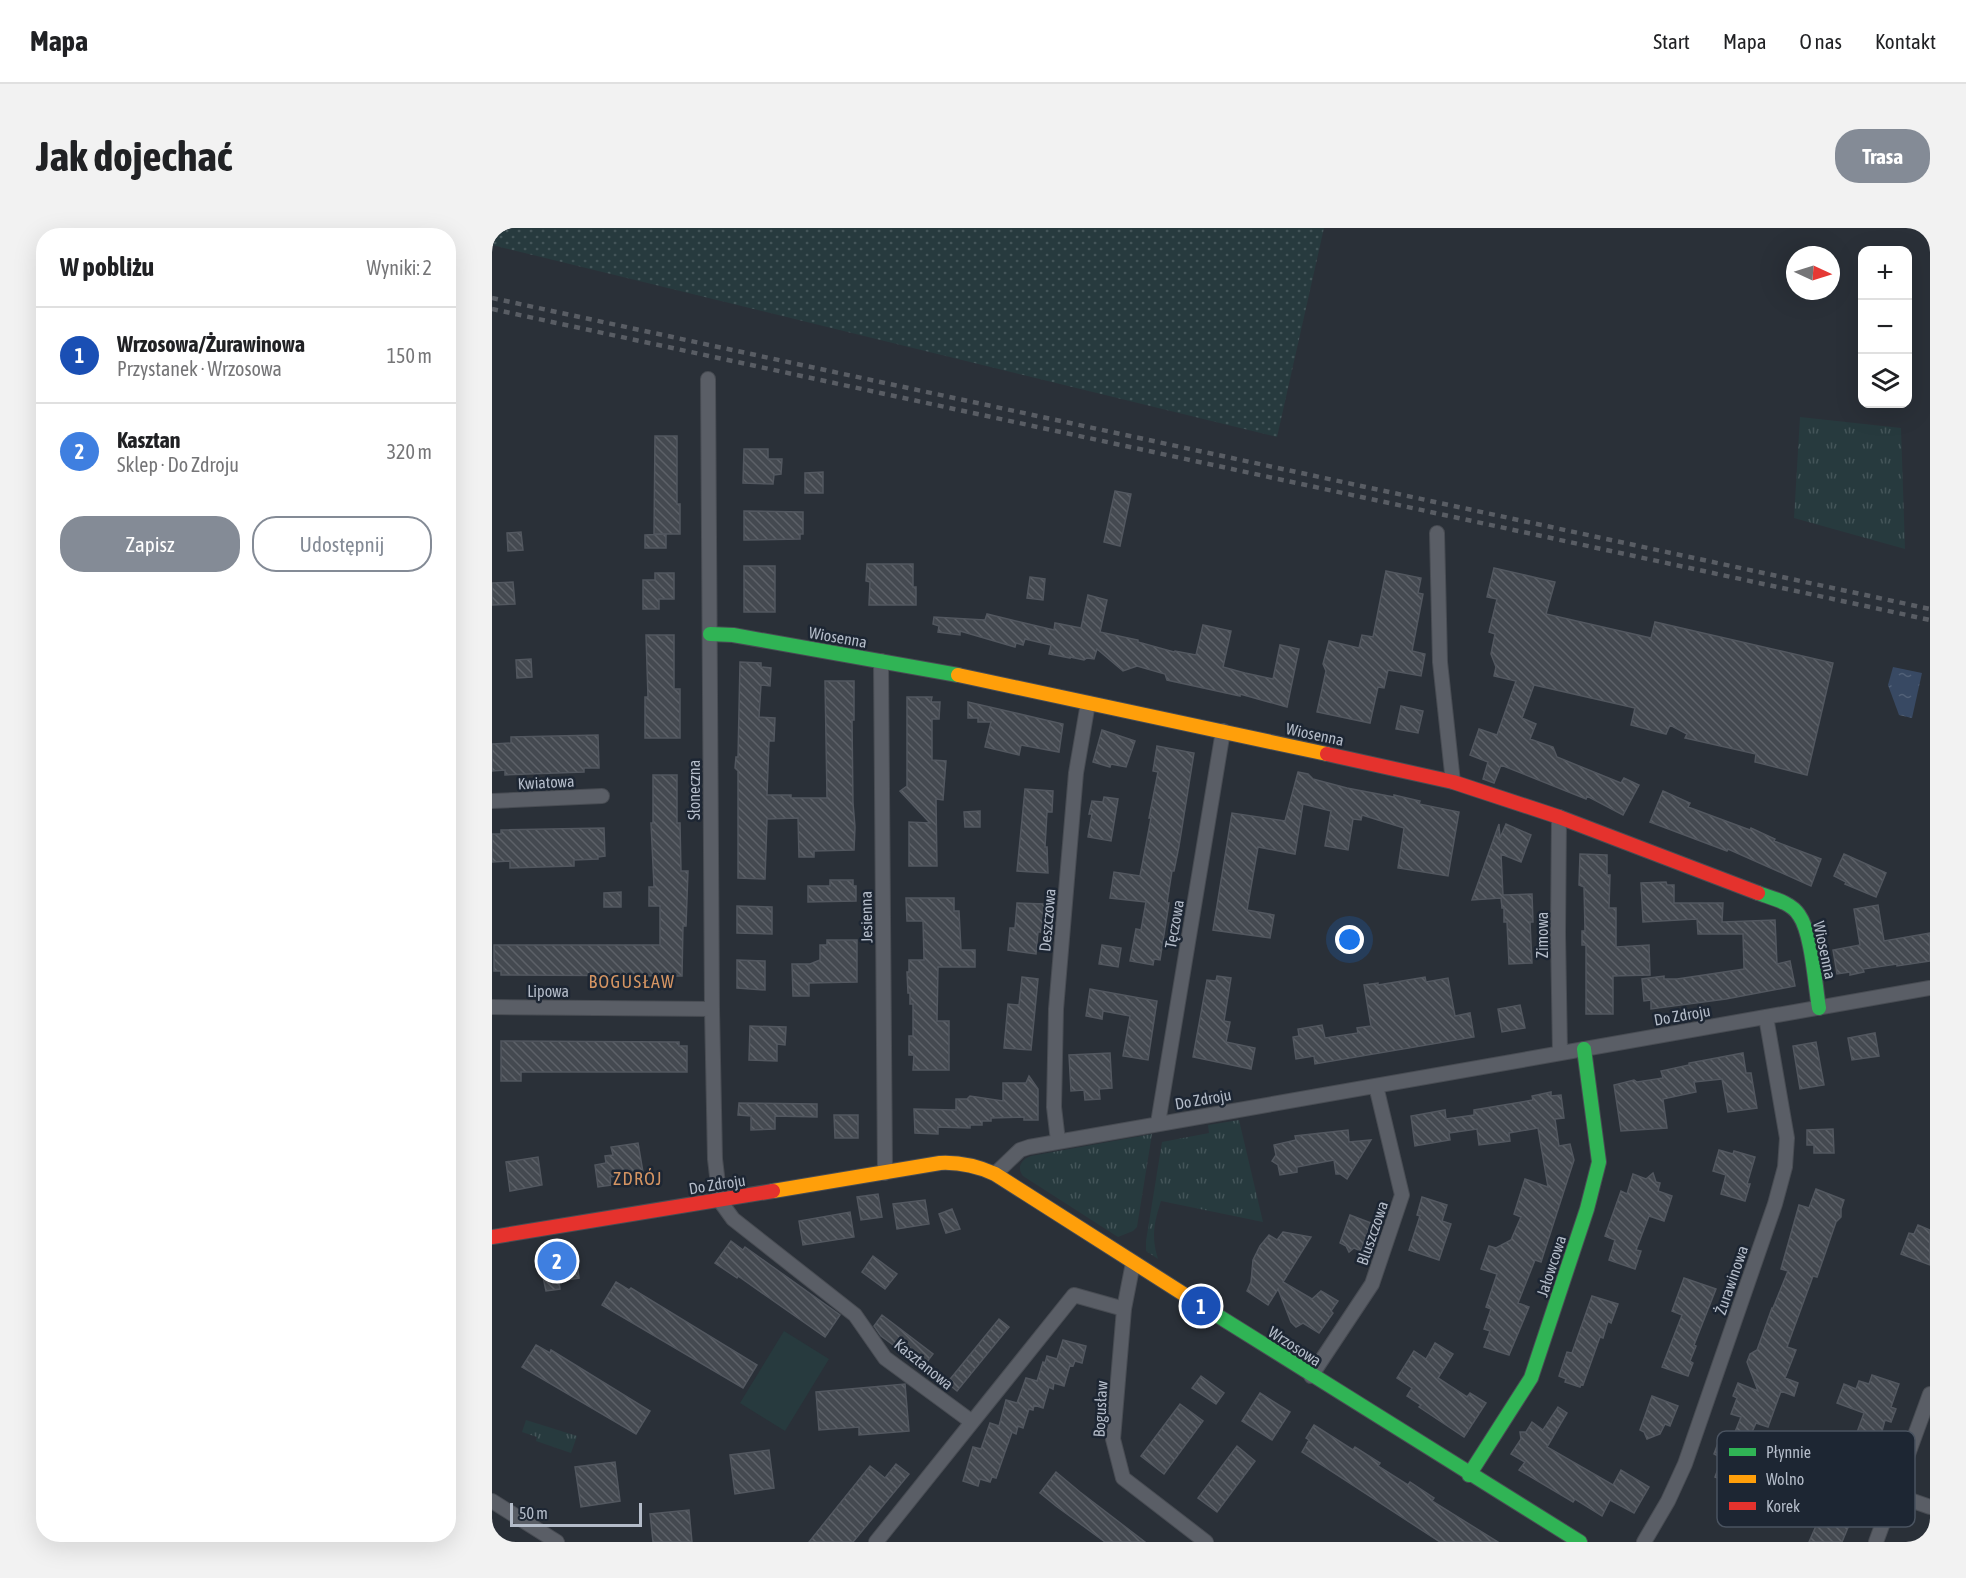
<!DOCTYPE html>
<html lang="pl">
<head>
<meta charset="utf-8">
<style>
	:root { --surface:#fff; --page:#f2f2f2; --text:#202124; --muted:#757577; --line:#e0e0e0; --accent:#848b96 }
	body { margin:0; font-family:"Asap Condensed",sans-serif; background:var(--page); color:var(--text) }
	.controls { position:absolute; right:18px; top:18px; display:grid; overflow:hidden; border-radius:12px; box-shadow:0 6px 24px #0002 }
	.controls button { width:54px; height:54px; display:grid; place-items:center; padding:0; border:0; border-bottom:2px solid var(--line); background:var(--surface); color:var(--text); font:30px sans-serif }
	.compass { position:absolute; left:1294px; top:18px; width:54px; height:54px; border-radius:50%; background:var(--surface); box-shadow:0 6px 24px #0002; rotate:94deg }
	.scale { position:absolute; left:18px; bottom:15px; width:132px; box-sizing:border-box; padding-left:6px; border:3px solid #b4bcc9; border-top:0; font-size:16px; line-height:21px; white-space:nowrap; color:#b4bcc9; -webkit-text-stroke:4px #1d2633; paint-order:stroke }
	.you { position:absolute; left:858px; top:712px; width:21px; height:21px; margin:-15px; border:4px solid #fff; border-radius:50%; background:#1a73e8; box-shadow:0 0 0 9px #1a73e833 }
	.badge { display:grid; place-items:center; width:39px; height:39px; border-radius:50%; background:var(--accent); color:#fff; font-size:20px; font-weight:700 }
	.pin { position:absolute; translate:-50% -50%; border:3px solid #fff; box-shadow:0 2px 6px #0006 }
	.list { margin:0; padding:0; list-style:none }
	h2 { display:flex; justify-content:space-between; align-items:center; height:78px; margin:0; padding:0 24px; font-size:26px }
	h2 small { font-size:20px; font-weight:400; color:var(--muted) }
	.list li { display:grid; grid-template-columns:39px 1fr auto; gap:18px; align-items:center; box-sizing:border-box; height:96px; padding:0 24px; border-top:2px solid var(--line) }
	.list b { display:block; font-size:22px; white-space:nowrap }
	.list p { margin:0; font-size:20px; white-space:nowrap; color:var(--muted) }
	.list em { font-size:20px; font-style:normal; color:var(--muted) }
	.actions { display:flex; gap:12px; padding:18px 24px }
	.actions a { flex:1; padding:14px 0; border:2px solid var(--accent); border-radius:24px; text-align:center; font-size:21px; color:var(--accent) }
	.actions .main { background:var(--accent); color:#fff }
	.icon { flex:none; width:33px; height:33px; fill:none; stroke:currentColor; stroke-width:2; stroke-linecap:round; stroke-linejoin:round }
	.map { position:relative; flex:none; width:1438px; height:1314px; overflow:hidden; border-radius:24px }
	header { display:flex; align-items:center; gap:36px; box-sizing:border-box; height:84px; padding:0 30px; background:var(--surface); border-bottom:2px solid var(--line) }
	header strong { font-size:28px }
	nav { display:flex; gap:33px; margin-inline-start:auto; font-size:21px }
	.intro { display:flex; align-items:center; justify-content:space-between; box-sizing:border-box; height:144px; padding:0 36px }
	h1 { margin:0; font-size:42px }
	.button { padding:15px 27px; border-radius:24px; background:var(--accent); color:#fff; font-size:21px; font-weight:700 }
	main { display:flex; gap:36px; padding:0 36px }
	aside { flex:1; background:var(--surface); border-radius:24px; box-shadow:0 6px 24px #0002 }
	.map>svg:first-child { display:block }
	.grass { fill:url(#grass-tufts) }
	.garden { fill:url(#garden-dots) }
	.pitch { fill:#273a3e }
	.water { fill:url(#water-ripples) }
	.building { fill:url(#building-back-hatch); stroke:#52575f; stroke-width:1.5 }
	.lines { fill:none; stroke-linecap:round; stroke-linejoin:round }
	.street-casing { stroke:#484c53; stroke-width:16 }
	.fast-casing { stroke:#484c53; stroke-width:16 }
	.slow-casing { stroke:#484c53; stroke-width:16 }
	.jam-casing { stroke:#484c53; stroke-width:16 }
	.street { stroke:#5a5e66; stroke-width:14 }
	.fast { stroke:#30b455; stroke-width:14 }
	.slow { stroke:#ff9f0a; stroke-width:14 }
	.jam { stroke:#e5322d; stroke-width:14 }
	.rail { stroke:#595d64; stroke-width:4.5; stroke-dasharray:6 6; stroke-linecap:butt }
	.labels { text-anchor:middle; stroke-width:5; stroke-linejoin:round; paint-order:stroke }
	.street-label { font-size:16px; fill:#b4bcc9; stroke:#1d2633 }
	.neighbourhood-label { font-size:18px; letter-spacing:1.5px; fill:#d59563; stroke:#1d2633 }
	.key { fill:#1d2633; stroke:#4a5360; stroke-width:1.5 }
	.key-label { font-size:16px; fill:#b4bcc9 }
</style>
</head>
<body>
<header>
<strong>Mapa</strong>
<nav><a>Start</a><a>Mapa</a><a>O nas</a><a>Kontakt</a></nav>
</header>
<div class="intro"><h1>Jak dojechać</h1><a class="button">Trasa</a></div>
<main>
<aside>
<h2>W pobliżu<small>Wyniki: 2</small></h2>
<ul class="list">
<li><span class="badge" style="background:#1a4fb4">1</span><div><b>Wrzosowa/Żurawinowa</b><p>Przystanek · Wrzosowa</p></div><em>150 m</em></li>
<li><span class="badge" style="background:#3f7fe0">2</span><div><b>Kasztan</b><p>Sklep · Do Zdroju</p></div><em>320 m</em></li>
</ul>
<div class="actions"><a class="main">Zapisz</a><a>Udostępnij</a></div>
</aside>
<div class="map">
<svg width="1438" height="1314" viewBox="0 0 1438 1314">
	<defs>
		<pattern id="grass-tufts" width="24" height="20" patternUnits="userSpaceOnUse" patternTransform="scale(1.5)"><rect width="24" height="20" fill="#273a3e"/><path d="M3 7l-1-3M5 7V3M7 7l1-3M15 17l-1-3M17 17v-4M19 17l1-3" fill="none" stroke="#445559"/></pattern>
		<pattern id="garden-dots" width="8" height="8" patternUnits="userSpaceOnUse" patternTransform="scale(1.5)"><rect width="8" height="8" fill="#273a3e"/><path d="M2 2h.1M6 6h.1" fill="none" stroke="#445559" stroke-width="1.8" stroke-linecap="round"/></pattern>
		<pattern id="water-ripples" width="26" height="14" patternUnits="userSpaceOnUse" patternTransform="scale(1.5)"><rect width="26" height="14" fill="#384963"/><path d="M2 4q2-2 4 0t4 0M15 11q2-2 4 0t4 0" fill="none" stroke="#526178"/></pattern>
		<pattern id="building-back-hatch" width="6" height="6" patternUnits="userSpaceOnUse" patternTransform="scale(1.5)"><rect width="6" height="6" fill="#444950"/><path d="M-1 5l2 2M0 0l6 6M5-1l2 2" fill="none" stroke="#5d6168"/></pattern>
	</defs>
	<rect width="100%" height="100%" fill="#2a3038"/>
	<path class="grass" d="M1308 189 1409 200 1413 321 1302 290Z
		M747 892 771 994 669 973C662 995 659 1009 666 1031L654 1023V1013L670 914 717 905 716 897Z
		M660 906 645 999 641 1003 626 1009 531 948C524 939 530 931 539 928Z
		M34 1192 85 1208 79 1225 44 1213 45 1209 30 1204Z"/>
	<path class="garden" d="M0 0H832L785 209 0 17Z"/>
	<path class="pitch" d="M292 1103 337 1131 293 1203 248 1175Z"/>
	<path class="water" d="M1401 439 1430 445 1420 490 1407 487 1396 457Z"/>
	<path class="building" d="M163 208H185V276H188V306H162Z
		M252 221H276V231H290L289 246 282 247 281 256 251 255Z
		M331 244V265H313V245Z
		M623 263 639 266 628 318 612 314Z
		M252 283 311 284V306H308V311L252 312Z
		M29 304 31 322 16 323 15 305Z
		M174 306V320H153V307Z
		M375 336H421V359H424V377H377L378 354 374 353Z
		M252 338H283V384H252Z
		M1002 340 1063 354 1054 386 1159 410 1163 394 1341 435 1315 547 1263 534 1264 526 1193 510 1195 506 1178 497 1174 506 1139 497 1143 480 1042 457 1030 490 1044 496 1038 511 1061 519 1065 529 1129 555 1132 550 1147 557 1131 587 1095 568 1094 571 1009 537 1002 555 991 551 996 534 978 527 987 501 1005 507 1024 453 1002 448 1004 439 999 426 1003 406 997 404 1005 371 995 369Z
		M894 343 929 350 926 365 931 366 920 423 933 426 929 448 896 442 892 460 886 459 878 495 825 484 834 443 831 436 837 413 867 420 870 407 881 409Z
		M163 345H182V371H167V381H151V352H163Z
		M538 349 553 351 551 372 535 370Z
		M21 354 23 376 0 377V355Z
		M596 367 615 372 608 404 646 412V414L682 424 683 423 704 427 711 397 739 403 731 439 753 445 781 451 788 417 807 421 795 479 748 466V468L675 452 673 446 645 438 631 443 605 421 602 431 595 430 592 432 578 429V430L557 426 559 417 533 411 531 417 524 415 523 419 468 403V407L446 404 447 398 441 396 442 389 493 392 495 386 562 402 563 395 589 400Z
		M154 407H182V461H188V510H153V469H156Z
		M39 431 40 449 25 450 24 432Z
		M248 434 269 435V439L279 440 278 458 269 457 267 489 283 490 282 513H277L275 567H299V570H335L333 453H362V492H360L361 575 363 599 362 622 322 623V629H307L306 590 275 591 273 651 246 650V543L243 540 244 529H246Z
		M415 469H440L439 474H448L447 491H440V532L454 533 451 572 444 571 445 638H417V594L438 595 408 563 415 558Z
		M476 474 571 496 567 524 529 517 527 527 493 519 499 494H486V490H476Z
		M909 478 931 483 926 505 904 501Z
		M610 502 643 513 634 539 619 536 618 539 601 534Z
		M106 507 107 540H92V544L36 546 13 547V542L0 543V516L19 515V509Z
		M665 518 702 525 687 618 682 643H680L675 675H677L668 732 662 731 661 737 638 733 644 701 649 702 654 674 618 670 622 644 648 648 659 590H657L666 544 661 543Z
		M806 544 816 546 821 551 855 560 902 569V567L928 573 927 576 967 584 956 648 906 640 912 600 870 587 869 592 861 591 856 622 833 618 839 583 811 576 803 626 766 619 755 682 782 687 778 710 721 702 740 585 793 593Z
		M161 547H185V595H188L189 643H196L194 698H191L190 748 9 747V743H2V717H168V678H157V659H162L159 595H161Z
		M533 561 561 563 560 584H555L553 619H555L556 645 525 643Z
		M1171 563 1198 575 1196 579 1258 602 1259 600 1283 611 1282 613 1329 631 1319 658 1236 621 1235 623 1158 594Z
		M612 569 626 571 619 613 596 609 600 586H597L600 573 611 574Z
		M488 583V599H473L472 584Z
		M1007 596 1008 610 1014 596 1039 607 1029 634 1009 626 1011 667 1040 666 1041 694H1038L1040 735 1017 736 1015 694H1012V680H1010L1009 670 980 672Z
		M112 600 113 628 106 629V631L82 632V638L18 640V633L0 634V606H9V602Z
		M1088 626 1115 627V647H1118L1117 680H1124V719L1157 717 1158 747 1121 748V786H1094V717H1090V703H1093L1092 659 1087 657Z
		M1352 626 1394 645 1384 669 1353 656 1354 654 1342 648Z
		M338 652H361V658H364V673L316 674V658H338Z
		M1174 654 1175 657H1182V675H1231L1230 694 1283 692 1285 736 1298 733 1303 758 1234 771 1159 781V772L1152 773 1150 751 1172 748V751H1185L1252 741 1251 706H1206L1205 691 1151 694 1149 655Z
		M129 664V679H112V665Z
		M414 670H462V683H467L469 722H483V739H446L445 793H457V842H421L422 827H417V808H421V776H418V765H416L415 744H417V732H432L431 693H415Z
		M525 675 553 676 551 704H546L544 726 516 722 518 700H523Z
		M1386 677 1392 713 1438 705V733L1405 738V736L1371 741 1372 744 1358 747V744L1345 746 1341 722 1368 717 1362 681Z
		M245 678 280 679V706L245 705Z
		M335 712H365V754L317 755V768H301L300 736H318L328 732V717H335Z
		M610 717 629 720 626 739 607 736Z
		M245 732 273 733V762L245 760Z
		M725 748 739 750 732 793 738 794 734 814 763 820 759 841 701 829 715 752 724 753Z
		M530 749 546 751 539 822 512 820 516 776 527 777Z
		M933 749 934 754 956 750 963 788 978 785 982 809 823 836 822 828 804 831 801 809 807 808 806 801 830 797 833 810 866 805 865 800 879 798 872 757 886 755V757Z
		M598 761 665 773 656 832 631 828 638 788 611 783 610 791 594 788Z
		M1028 777 1033 800 1010 804 1006 781Z
		M258 798 294 799 293 817 285 816V833L257 832Z
		M1383 805 1387 828 1360 832 1356 810Z
		M9 813 187 814V818H195V844H29V853H9Z
		M1324 814 1332 857 1308 861 1301 818Z
		M618 825 620 860 607 861 608 871 593 872 592 862 579 863 577 827Z
		M1251 825 1254 845H1259L1265 880 1236 884 1230 851 1202 854 1204 864 1171 871 1175 900 1129 903 1122 857 1142 852 1145 854 1171 850 1169 843 1197 837V835Z
		M537 848 546 861V892H532V889L499 890V893H490V897H478V900L446 899V906L423 905 422 881 464 882V871H475L478 868 511 873V855H534Z
		M1059 864V868L1069 867 1072 890 1063 891 1067 918 1078 916 1082 932 1049 1034 1043 1032 1026 1075 1037 1079 1017 1127 992 1119 998 1103 992 1101 999 1081 994 1079 1005 1046 989 1041 997 1018 1004 1020 1019 1012 1029 989 1022 986 1033 951 1056 959 1046 900 1017 905 1018 913 987 917 985 901 957 905 958 912 923 918 919 888 953 882 954 891 982 887V882L1041 872 1040 868Z
		M247 875 325 876V889L283 888V901L259 902V888L246 887Z
		M342 887H366V910H343Z
		M1341 901 1342 925H1322V917H1315V902Z
		M856 902 857 914 879 912 855 951 848 946H844L842 932 805 939V944L788 947 786 937 780 933 784 927 782 917 804 912 803 908Z
		M146 915 151 944 118 949 119 957 106 959 103 937 114 935 113 928 121 927 119 919Z
		M1227 922 1241 926 1242 923 1263 929 1255 956H1258L1253 973 1229 966 1234 947 1221 943Z
		M46 929 50 957 18 963 14 934Z
		M1161 945 1164 954 1168 955 1166 963 1180 968 1172 993 1157 988 1144 1022 1149 1023 1143 1041 1117 1032 1123 1012 1113 1008 1129 963 1135 966 1141 946 1154 951Z
		M1324 961 1352 972 1349 981V989L1344 994 1325 1049 1321 1048 1295 1119 1304 1122 1293 1150 1306 1155 1302 1168 1289 1163 1276 1199 1264 1195 1253 1220 1260 1222 1254 1237 1261 1240 1254 1258 1242 1264 1238 1255 1223 1249 1230 1230 1222 1226 1228 1210 1239 1214 1249 1189 1239 1186 1245 1170 1241 1168 1246 1155 1266 1163 1255 1134 1258 1126 1265 1122 1280 1080H1281L1296 1043 1289 1041 1307 977 1317 980Z
		M386 966 390 989 369 992 365 969Z
		M930 969 955 977 950 993 959 996 947 1032 917 1022 928 988 925 987Z
		M433 972 437 996 405 1001 401 976Z
		M460 981 468 1001 454 1005 447 986Z
		M358 984 362 1009 311 1017 307 993Z
		M858 987 879 995 869 1023 862 1020 857 1024 854 1018 848 1015Z
		M1426 997 1438 1002V1037L1409 1026 1417 1005 1422 1006Z
		M791 1004 819 1009 791 1054 820 1071 829 1063 846 1073 839 1083 841 1085 827 1105 811 1095 804 1099 799 1094 786 1061 776 1077 755 1063 759 1054 761 1032 768 1018 777 1007 785 1012Z
		M239 1013 251 1022 253 1019 348 1087 333 1109 246 1048 245 1050 223 1035Z
		M83 1021 87 1050 67 1053 68 1061 54 1063 46 1026Z
		M381 1028 405 1046 393 1061 370 1044Z
		M1192 1050 1224 1061 1202 1117 1204 1118 1198 1133 1201 1135 1196 1148 1170 1139 1190 1087 1180 1083Z
		M124 1054 137 1062 139 1060 265 1137 251 1160 110 1077Z
		M1100 1068 1126 1076 1119 1095 1116 1093 1111 1110 1108 1109 1091 1157 1089 1156 1088 1159 1073 1154 1074 1151 1067 1148 1075 1124 1080 1125Z
		M390 1087 441 1126 431 1139 389 1108 382 1098Z
		M507 1091 517 1099 465 1163 455 1155Z
		M571 1112 594 1118 590 1135 583 1133 581 1138 578 1137 572 1158 562 1155 561 1161 557 1159 551 1180 542 1177 541 1182 537 1181 531 1200 526 1198 524 1206 520 1204 504 1250 500 1249 498 1254 488 1251 486 1258 471 1253 481 1219 489 1221 498 1195 507 1198 514 1172 525 1175 534 1150 545 1153 551 1134 553 1135 555 1128 565 1131Z
		M943 1115 961 1126 946 1150 975 1169 978 1165 994 1175 972 1209 927 1179 929 1177 915 1168 920 1160 905 1150 922 1123 934 1131Z
		M44 1117 58 1125 59 1122 158 1183 144 1206 30 1139Z
		M1380 1147 1407 1156 1399 1179 1404 1181 1399 1194 1393 1192 1383 1229 1385 1230 1380 1243 1377 1242 1367 1272 1369 1277 1364 1280 1350 1314H1317L1334 1275 1330 1268 1338 1265 1345 1243 1350 1245 1359 1222 1356 1218 1358 1212 1363 1210 1372 1185 1345 1175 1352 1156 1364 1161 1367 1153 1377 1156Z
		M709 1148 732 1165 724 1176 700 1160Z
		M413 1156 417 1203 367 1207V1199L327 1202 324 1164Z
		M768 1165 798 1184 780 1212 750 1193Z
		M1160 1168 1186 1178 1178 1198 1173 1196 1168 1206 1155 1211 1152 1204 1148 1202Z
		M688 1176 711 1193 672 1246 649 1228Z
		M1066 1179 1075 1185 1055 1219 1121 1257 1129 1242 1157 1259 1142 1285 1118 1272 1110 1288 1083 1271 1081 1274 1027 1242 1033 1234 1019 1226 1029 1211 1028 1204H1034L1040 1194 1051 1202Z
		M822 1197 861 1222 863 1219 888 1235 886 1238 916 1257 918 1254 942 1270 940 1273 1006 1314H948L810 1224 817 1212 814 1210Z
		M745 1218 763 1233 725 1284 706 1270Z
		M277 1222 282 1260 243 1266 238 1227Z
		M123 1234 128 1273 89 1279 83 1239Z
		M404 1236 417 1246 361 1314H317L378 1238 393 1250Z
		M564 1244 588 1264 653 1314H613L564 1278 548 1265Z
		M197 1282 200 1314H161L158 1286Z"/>
	<g class="lines">
		<g class="street-casing">
			<path id="street" d="M216 151 220 781 223 931 228 973 241 991 363 1087 393 1130 480 1194
				M945 305 948 434 961 554
				M389 433 393 945
				M0 573 110 568
				M1067 589 1066 706 1068 825
				M0 779 220 781
				M666 895 731 503
				M566 913 562 879 564 781 584 545 596 475
				M503 946 528 922 537 919 1438 760
				M641 1035 632 1081 621 1211 631 1250 714 1314
				M819 1148 880 1056 910 967 884 858
				M1401 1266 1438 1279
				M0 1273 65 1314
				M384 1314 582 1067 632 1081
				M1152 1314 1176 1273 1193 1236 1283 976 1293 939 1295 910 1274 789
				M1384 1314 1438 1166"/>
		</g>
		<g class="fast-casing">
			<path id="fast" d="M218 406 241 407 466 447
				M1266 665C1279 670 1299 674 1307 687 1320 705 1323 757 1327 780
				M715 1081 1088 1314
				M977 1247 1039 1150 1095 981 1107 934 1092 821"/>
		</g>
		<g class="slow-casing">
			<path id="slow" d="M466 447 835 526
				M281 963 448 935C468 934 485 938 503 946L715 1081"/>
		</g>
		<g class="jam-casing">
			<path id="jam" d="M835 526 961 554 1067 589 1266 665
				M0 1009 281 963"/>
		</g>
		<use href="#street" class="street"/>
		<use href="#fast" class="fast"/>
		<use href="#slow" class="slow"/>
		<use href="#jam" class="jam"/>
		<path class="rail" d="M0 70 1438 381
			M0 81 1438 392"/>
	</g>
	<g class="labels">
		<g class="street-label">
			<text transform="translate(346 409) rotate(10)" y="6">Wiosenna</text>
			<text transform="translate(823 506) rotate(12)" y="6">Wiosenna</text>
			<text transform="translate(54 554) rotate(-3)" y="6">Kwiatowa</text>
			<text transform="translate(202 562) rotate(-90)" y="6">Słoneczna</text>
			<text transform="translate(374 689) rotate(-91)" y="6">Jesienna</text>
			<text transform="translate(555 692) rotate(-85)" y="6">Deszczowa</text>
			<text transform="translate(682 696) rotate(-80)" y="6">Tęczowa</text>
			<text transform="translate(1050 707) rotate(-90)" y="6">Zimowa</text>
			<text transform="translate(1333 722) rotate(78)" y="6">Wiosenna</text>
			<text x="56" y="769">Lipowa</text>
			<text transform="translate(1190 787) rotate(-10)" y="6">Do Zdroju</text>
			<text transform="translate(711 871) rotate(-10)" y="6">Do Zdroju</text>
			<text transform="translate(225 956) rotate(-9)" y="6">Do Zdroju</text>
			<text transform="translate(880 1005) rotate(-71)" y="6">Bluszczowa</text>
			<text transform="translate(1059 1038) rotate(-72)" y="6">Jałowcowa</text>
			<text transform="translate(1239 1052) rotate(-71)" y="6">Żurawinowa</text>
			<text transform="translate(803 1118) rotate(33)" y="6">Wrzosowa</text>
			<text transform="translate(432 1136) rotate(39)" y="6">Kasztanowa</text>
			<text transform="translate(608 1181) rotate(-87)" y="6">Bogusław</text>
		</g>
		<g class="neighbourhood-label">
			<text x="140" y="760">BOGUSŁAW</text>
			<text x="146" y="957">ZDRÓJ</text>
		</g>
	</g>
	<rect x="1225" y="1203" width="198" height="96" rx="9" class="key"/>
	<rect x="1237" y="1220" width="27" height="8" fill="#30b455"/>
	<rect x="1237" y="1247" width="27" height="8" fill="#ff9f0a"/>
	<rect x="1237" y="1274" width="27" height="8" fill="#e5322d"/>
	<g class="key-label">
		<text x="1274" y="1230">Płynnie</text>
		<text x="1274" y="1257">Wolno</text>
		<text x="1274" y="1284">Korek</text>
	</g>
</svg>
<div class="controls">
<button>+</button>
<button>−</button>
<button><svg class="icon" aria-label="layers" viewBox="0 0 24 24"><path d="M12 4l9 5-9 5-9-5zM3 14l9 5 9-5"/></svg></button>
</div>
<svg class="compass" viewBox="-18 -18 36 36"><path d="M0-13l5 13h-10z" fill="#e53935"/><path d="M0 13l5-13h-10z" fill="#757577"/></svg>
<div class="scale">50 m</div>
<div class="you"></div>
<div class="pin badge" style="left:709px;top:1078px;background:#1a4fb4">1</div>
<div class="pin badge" style="left:65px;top:1033px;background:#3f7fe0">2</div>
</div>
</main>
</body>
</html>
